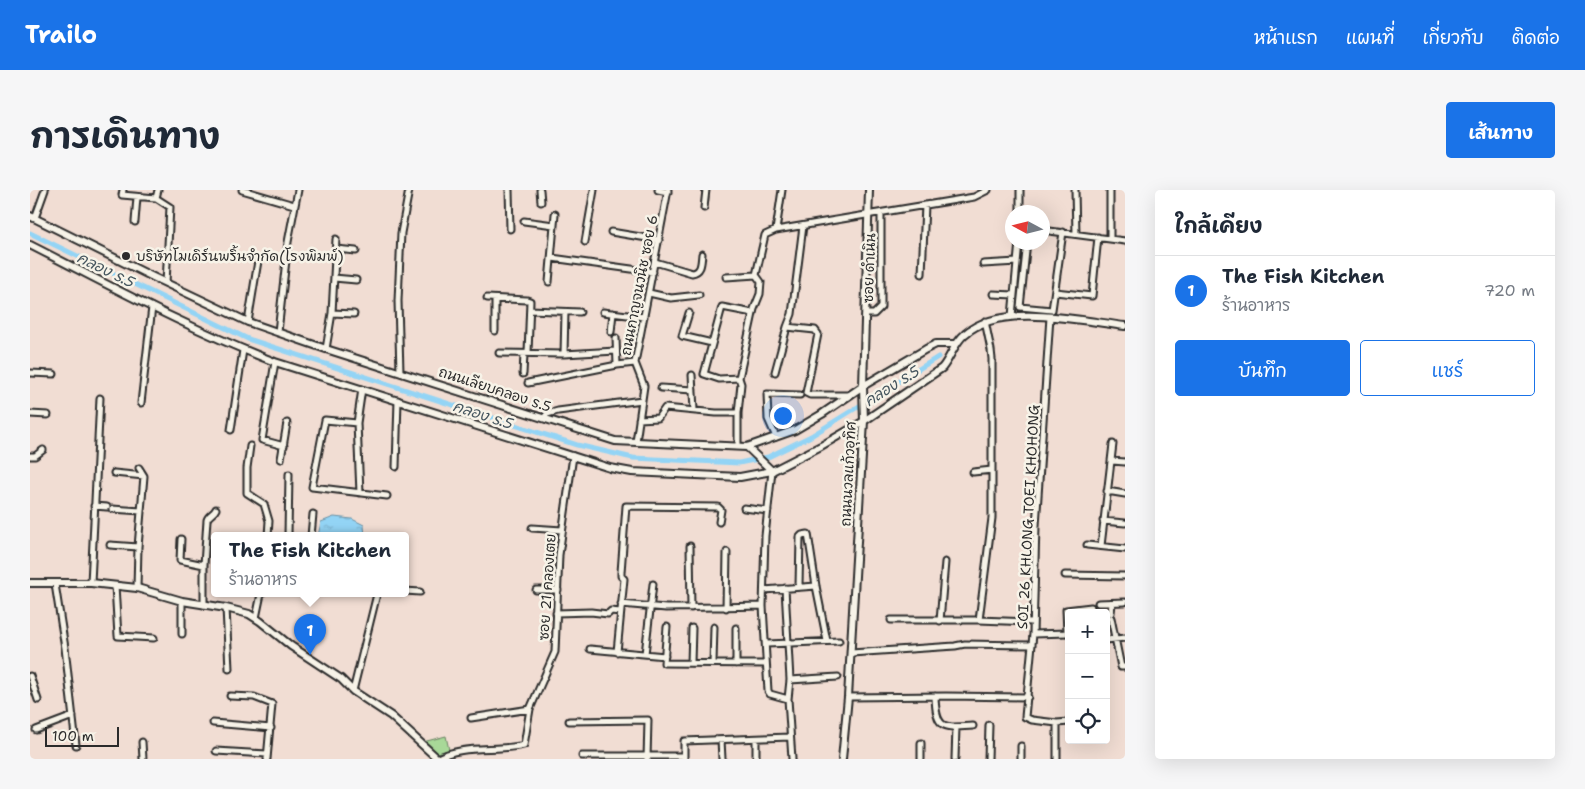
<!DOCTYPE html>
<html lang="th">
<head>
<meta charset="utf-8">
<style>
	:root { --surface:#fff; --page:#f6f6f7; --text:#1f2937; --muted:#747a83; --line:#e0e1e3; --accent:#1a73e8 }
	body { margin:0; font-family:"Shantell Sans","Playpen Sans Thai",sans-serif; background:var(--page); color:var(--text) }
	.controls { position:absolute; right:15px; bottom:15px; display:grid; overflow:hidden; border-radius:5px; box-shadow:0 5px 20px #0002 }
	.controls button { width:45px; height:45px; display:grid; place-items:center; padding:0; border:0; border-bottom:1px solid var(--line); background:var(--surface); color:var(--text); font:25px sans-serif }
	.compass { position:absolute; left:975px; top:15px; width:45px; height:45px; border-radius:50%; background:var(--surface); box-shadow:0 5px 20px #0002; rotate:277deg }
	.scale { position:absolute; left:15px; bottom:12px; width:74px; box-sizing:border-box; padding-left:5px; border:2px solid #2b2b2b; border-top:0; font-size:14px; line-height:18px; white-space:nowrap; color:#2b2b2b; -webkit-text-stroke:4px #f7f3e8; paint-order:stroke }
	.you { position:absolute; left:752px; top:225px; width:18px; height:18px; margin:-12px; border:4px solid #fff; border-radius:50%; background:#1a73e8; box-shadow:0 0 0 8px #1a73e833 }
	.badge { display:grid; place-items:center; width:32px; height:32px; border-radius:50%; background:var(--accent); color:#fff; font-size:16px; font-weight:700 }
	.pin { position:absolute; translate:-50% -41px; filter:drop-shadow(0 1px 2px #0008) }
	.pin::after { content:''; position:absolute; top:26px; width:18px; height:15px; background:inherit; clip-path:polygon(0 0,100% 0,50% 100%) }
	.popup { position:absolute; left:181px; top:342px; width:198px; height:65px; box-sizing:border-box; display:grid; place-content:center; border-radius:5px; background:var(--surface); filter:drop-shadow(0 1px 4px #0005); font-size:16px; white-space:nowrap; color:var(--muted) }
	.popup b { font-size:19px; color:var(--text) }
	.popup::after { content:''; position:absolute; left:50%; top:100%; margin-left:-10px; border:10px solid transparent; border-top-color:var(--surface) }
	.list { margin:0; padding:0; list-style:none }
	h2 { display:flex; justify-content:space-between; align-items:center; height:65px; margin:0; padding:0 20px; font-size:21px }
	h2 small { font-size:16px; font-weight:400; color:var(--muted) }
	.list li { display:grid; grid-template-columns:32px 1fr auto; gap:15px; align-items:center; box-sizing:border-box; height:70px; padding:0 20px; border-top:1px solid var(--line) }
	.list b { display:block; font-size:19px; white-space:nowrap }
	.list p { margin:0; font-size:16px; white-space:nowrap; color:var(--muted) }
	.list em { font-size:16px; font-style:normal; color:var(--muted) }
	.actions { display:flex; gap:10px; padding:15px 20px }
	.actions a { flex:1; padding:11px 0; border:1px solid var(--accent); border-radius:5px; text-align:center; font-size:18px; color:var(--accent) }
	.actions .main { background:var(--accent); color:#fff }
	.icon { flex:none; width:28px; height:28px; fill:none; stroke:currentColor; stroke-width:2; stroke-linecap:round; stroke-linejoin:round }
	.map { position:relative; flex:none; width:1095px; height:569px; overflow:hidden; border-radius:5px }
	header { display:flex; align-items:center; gap:30px; box-sizing:border-box; height:70px; padding:0 25px; background:var(--accent); color:#fff }
	header strong { font-size:24px }
	nav { display:flex; gap:28px; margin-inline-start:auto; font-size:18px }
	.intro { display:flex; align-items:center; justify-content:space-between; box-sizing:border-box; height:120px; padding:0 30px }
	h1 { margin:0; font-size:35px }
	.button { padding:12px 22px; border-radius:5px; background:var(--accent); color:#fff; font-size:18px; font-weight:700 }
	main { display:flex; gap:30px; padding:0 30px }
	aside { flex:1; background:var(--surface); border-radius:5px; box-shadow:0 5px 20px #0002 }
	.map>svg:first-child { display:block }
	.green { fill:#a8d898; stroke:#6a8262 }
	.water { fill:url(#water-ripples); stroke:#6990a4 }
	.lines { fill:none; stroke-linecap:round; stroke-linejoin:round }
	.canal { stroke:#93d4f5; stroke-width:5 }
	.minor-casing { stroke:#2b2b2b; stroke-width:9 }
	.tertiary-casing { stroke:#2b2b2b; stroke-width:10 }
	.minor { stroke:#f7f3e8; stroke-width:5 }
	.tertiary { stroke:#f7f3e8; stroke-width:6 }
	.poi-dot { fill:#2b2b2b; stroke:#f7f3e8; stroke-width:2 }
	.labels { text-anchor:middle; stroke-width:5; stroke-linejoin:round; paint-order:stroke }
	.poi-label { font-size:14px; fill:#2b2b2b; stroke:#f7f3e8; text-anchor:start }
	.street-label { font-size:14px; fill:#2b2b2b; stroke:#f7f3e8 }
	.water-label { font-size:15px; font-style:italic; fill:#45555e; stroke:#f7f3e8 }
</style>
</head>
<body>
<header>
<strong>Trailo</strong>
<nav><a>หน้าแรก</a><a>แผนที่</a><a>เกี่ยวกับ</a><a>ติดต่อ</a></nav>
</header>
<div class="intro"><h1>การเดินทาง</h1><a class="button">เส้นทาง</a></div>
<main>
<div class="map">
<svg width="1095" height="569" viewBox="0 0 1095 569">
	<defs>
		<pattern id="water-ripples" width="26" height="14" patternUnits="userSpaceOnUse" patternTransform="scale(1.25)"><rect width="26" height="14" fill="#93d4f5"/><path d="M2 4q2-2 4 0t4 0M15 11q2-2 4 0t4 0" fill="none" stroke="#7fb6d2"/></pattern>
	</defs>
	<rect width="100%" height="100%" fill="#f1ddd3"/>
	<filter id="ink" filterUnits="userSpaceOnUse"><feTurbulence type="fractalNoise" baseFrequency=".02" numOctaves="2"/><feDisplacementMap in="SourceGraphic" scale="10" xChannelSelector="R" yChannelSelector="G"/><feConvolveMatrix kernelMatrix="1 2 1 2 8 2 1 2 1" color-interpolation-filters="sRGB"/></filter>
	<g filter="url(#ink)">
		<path class="green" d="M416 546 419 560 408 563 393 552Z"/>
		<path class="water" d="M304 327 322 329 334 335 335 346H288L291 332Z"/>
		<g class="lines">
			<path class="canal" d="M0 43 218 149 547 255 603 268 709 273 738 267 781 246 908 167"/>
			<g class="minor-casing">
				<path id="minor" d="M93 0 92 5 126 8 140 17 136 93
					M212 0 264 15
					M479 0 480 39
					M510 0 511 12
					M628 0 638 2
					M990 0V22
					M1045 0 1046 44
					M1080 0V49
					M126 8 128 0
					M674 18 676 0
					M5 28 15 0
					M494 31 524 35
					M105 32 107 7
					M746 40 752 0
					M1012 40 1095 51
					M581 42 629 50
					M555 52 564 0
					M997 52 990 117 1022 120 1033 42
					M306 59 326 61
					M522 68 623 82
					M625 72 662 83C672 82 671 72 672 64
					M953 74 987 72
					M892 84 895 15
					M726 85 735 45 746 40 944 7 958 0
					M304 88 326 90
					M519 92 525 24
					M1025 102 1062 106 1068 47
					M619 103 641 108 669 105
					M963 104 984 105
					M457 108 497 110 500 111 498 163
					M500 120 550 122
					M573 122 614 127
					M302 123 324 124
					M659 123 652 146 682 153
					M836 124H844L851 117V23
					M982 126 989 52
					M1020 127 1006 336 1003 444 995 527 1002 530 1027 533V569
					M218 132 228 71
					M757 137 785 140 788 144 776 203 780 205H820
					M465 141V109
					M248 142 258 52 268 0
					M581 142 583 123
					M586 148 587 175
					M296 159 302 123 306 49
					M469 163 534 164 586 161
					M534 164 535 122
					M245 172 232 250 254 256
					M370 182 368 111 371 43 379 0
					M745 182 757 137 762 124 773 36
					M0 183 24 184
					M493 184 494 164
					M662 185 664 220
					M709 188 689 189 674 184 692 117 723 123
					M498 193 587 175 605 173
					M631 198 663 200
					M111 213 122 117
					M0 224 18 225
					M514 228 517 224 528 221 612 210
					M609 229 628 228 635 218 686 223H708L711 194 709 188 724 119 730 104 731 92 726 85 696 87
					M327 233 295 230 282 297 357 306
					M201 240 213 160
					M746 247 738 229 737 204 770 205
					M606 252 614 196 605 173 638 0
					M220 256 217 278V303L234 314 239 331 238 346
					M708 256V223
					M0 266H5L13 260
					M251 269 257 233
					M1082 271 1095 272
					M366 277 368 210
					M742 281 735 346 733 416 738 501 740 504 758 509 762 569
					M943 282 962 280
					M84 283 114 286
					M1077 301 1095 304
					M330 303 327 233 332 199
					M64 316 77 317
					M714 318 738 321
					M82 319 111 321
					M1073 331 1095 333
					M502 338 532 340
					M258 346 259 284
					M281 346 283 324
					M151 349 150 370 174 375
					M80 355 108 357
					M1057 355 1095 359
					M660 356 661 418
					M1071 356 1083 254
					M1035 385 1095 386
					M61 393 70 208
					M25 394 35 458 46 555
					M85 396 88 446 124 448
					M769 396 770 347 772 345 778 344 786 396 797 451
					M107 398 108 357 114 286 109 278
					M755 398 760 490 758 509
					M506 400H528
					M734 400 786 396
					M375 401 390 402
					M1068 413 1095 412
					M591 414 636 418 733 416
					M174 415V375L177 330C178 325 184 324 186 319
					M196 418 199 479
					M696 418 697 362
					M526 423 561 422 578 424 581 421 590 422
					M1081 423 1082 413
					M226 428 231 404
					M1081 428 1091 477H1095
					M861 430H949L1003 432
					M949 430 962 328V169L961 160 955 131
					M910 431 915 372
					M637 437 634 473 736 474
					M706 438V474
					M1037 443 1036 420 1061 417V423
					M152 444V411
					M1003 444 1038 443
					M1076 450 1095 448
					M737 454 809 451
					M560 459 635 466
					M587 462 594 389 591 386V382L596 316 688 317 691 320 689 332
					M821 463 925 456 935 454 1002 455
					M615 464 623 394
					M661 473 662 438
					M683 473 684 437
					M0 486 8 510
					M760 490 808 487
					M323 501 347 404
					M200 506 224 507 242 514 237 569
					M905 506C906 540 913 538 943 536
					M818 507 916 506 998 507
					M441 528 500 519
					M539 531 618 530 617 569
					M183 533 241 538
					M1027 533 1039 532
					M6 540 43 526
					M726 549V569
					M691 550 692 569
					M112 552 113 569
					M186 561 237 564
					M552 566H654
					M406 569C432 554 466 562 494 555L500 519 525 462 529 365 543 266
					M654 569V551L760 547
					M891 569V553
					M925 569 926 537
					M958 569 959 535
					M991 569V556"/>
			</g>
			<g class="tertiary-casing">
				<path id="tertiary" d="M0 26 123 87 218 132 296 159 585 251 717 257 765 240 792 224 833 196 896 159 906 154H925
					M0 55C81 96 161 140 245 172L580 278 602 282 710 287 742 281 791 256 834 231 912 178C921 167 924 153 935 144 970 112 1052 131 1095 136
					M717 257 742 281
					M0 393H61L107 398 152 411 196 418 219 424 230 431 261 456 311 489 323 501 361 526 408 569
					M812 569 818 507 834 231 833 196 839 0"/>
			</g>
			<use href="#minor" class="minor"/>
			<use href="#tertiary" class="tertiary"/>
		</g>
	</g>
	<circle class="poi-dot" cx="96" cy="66" r="5"/>
	<g class="labels">
		<g class="poi-label">
			<text x="106" y="71">บริษัทโมเดิร์นพริ้นจำกัด(โรงพิมพ์)</text>
		</g>
		<g class="street-label">
			<text transform="translate(839 78) rotate(-88)" y="5">ซอย ดำเนิน</text>
			<text transform="translate(609 95) rotate(-79)" y="5">ถนนกาญจนวนิช ซอย 6</text>
			<text transform="translate(465 199) rotate(18)" y="5">ถนนเลียบคลอง ร.5</text>
			<text transform="translate(818 284) rotate(-87)" y="5">ถนนนวลแก้วอุทิศ</text>
			<text transform="translate(998 327) rotate(-87)" y="5">SOI 26 KHLONG TOEI KHOHONG</text>
			<text transform="translate(517 397) rotate(-86)" y="5">ซอย 21 คลองเตย</text>
		</g>
		<g class="water-label">
			<text transform="translate(76 80) rotate(26)" y="5">คลอง ร.5</text>
			<text transform="translate(862 196) rotate(-32)" y="5">คลอง ร.5</text>
			<text transform="translate(453 225) rotate(18)" y="5">คลอง ร.5</text>
		</g>
	</g>
</svg>
<div class="controls">
<button>+</button>
<button>−</button>
<button><svg class="icon" aria-label="locate" viewBox="0 0 24 24"><circle cx="12" cy="12" r="6"/><path d="M12 2v4M12 18v4M2 12h4M18 12h4"/></svg></button>
</div>
<svg class="compass" viewBox="-18 -18 36 36"><path d="M0-13l5 13h-10z" fill="#e53935"/><path d="M0 13l5-13h-10z" fill="#747a83"/></svg>
<div class="scale">100 m</div>
<div class="you"></div>
<div class="pin badge" style="left:280px;top:465px">1</div>
<div class="popup"><b>The Fish Kitchen</b>ร้านอาหาร</div>
</div>
<aside>
<h2>ใกล้เคียง<small></small></h2>
<ul class="list">
<li><span class="badge">1</span><div><b>The Fish Kitchen</b><p>ร้านอาหาร</p></div><em>720 m</em></li>
</ul>
<div class="actions"><a class="main">บันทึก</a><a>แชร์</a></div>
</aside>
</main>
</body>
</html>
